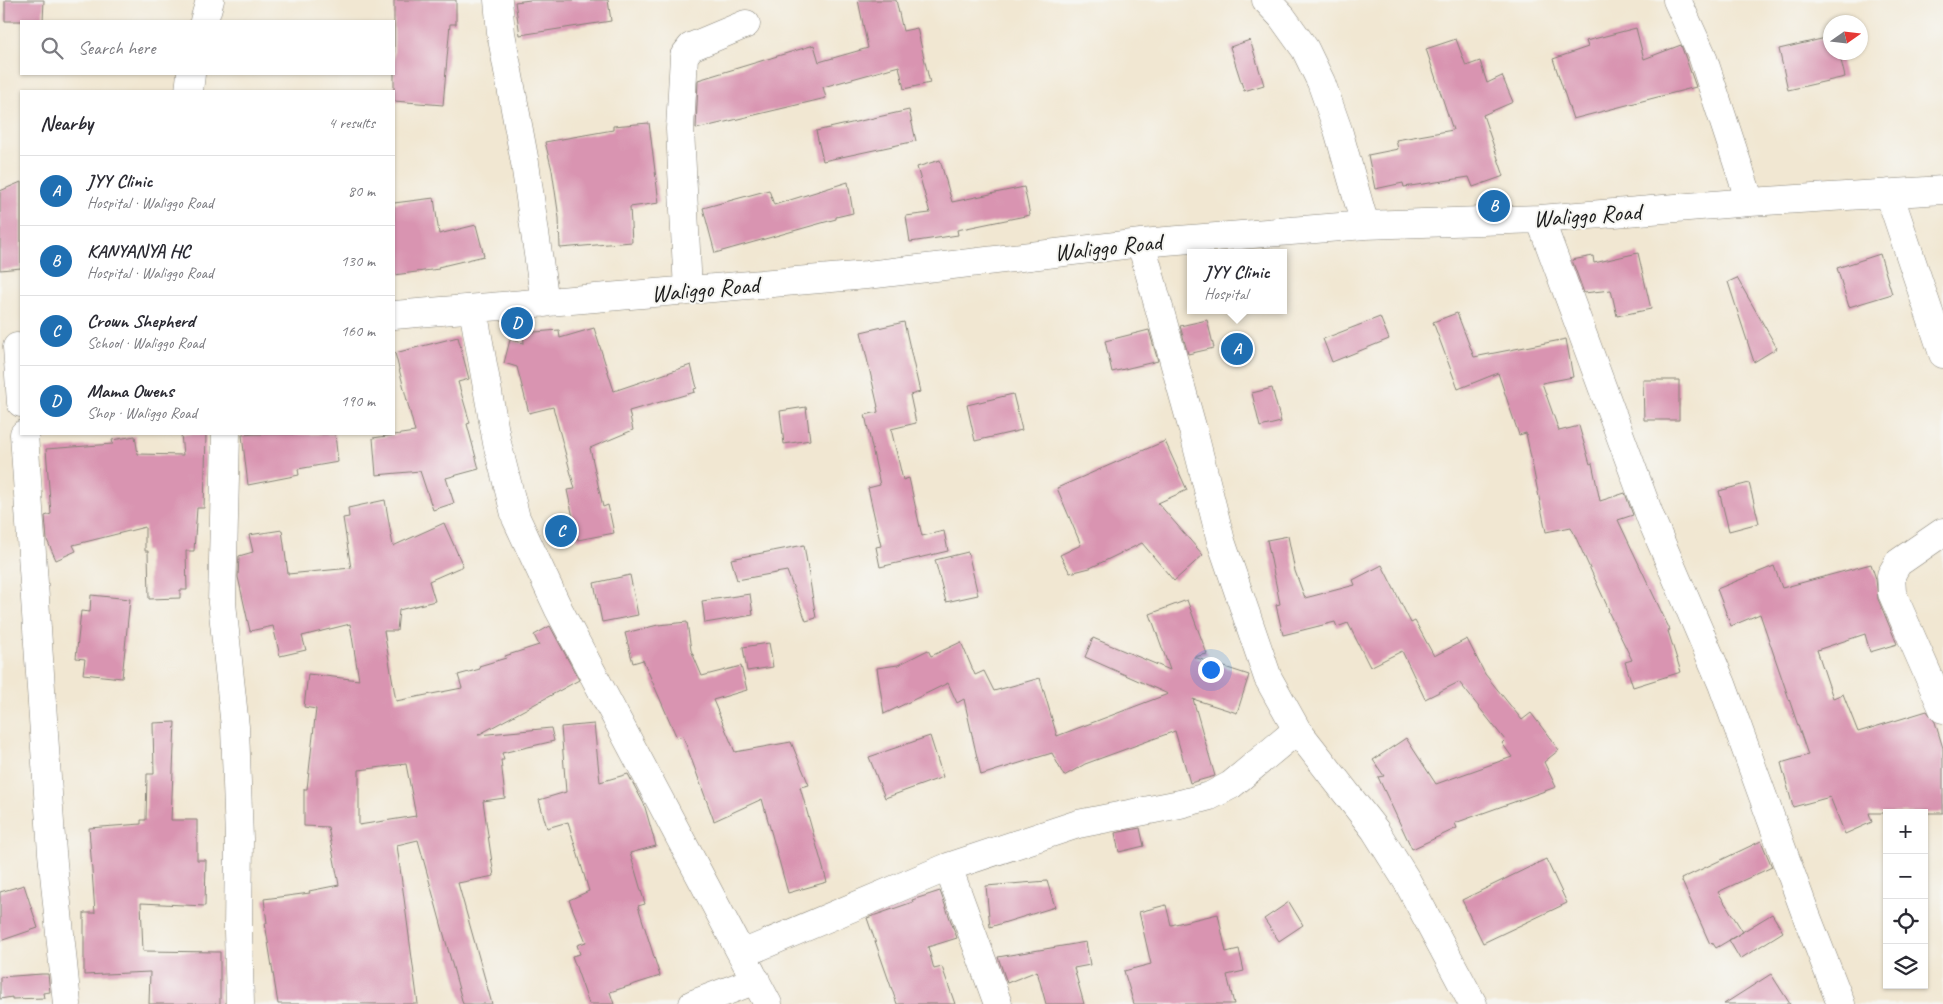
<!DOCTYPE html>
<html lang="en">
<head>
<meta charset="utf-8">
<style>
	:root { --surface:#fff; --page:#f7f7f7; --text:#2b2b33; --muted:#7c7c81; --line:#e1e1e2; --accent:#1f6fb2 }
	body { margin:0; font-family:Caveat,sans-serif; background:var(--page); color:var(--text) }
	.controls { position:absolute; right:15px; bottom:15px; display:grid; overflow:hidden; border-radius:0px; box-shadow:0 1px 4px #0004 }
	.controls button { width:45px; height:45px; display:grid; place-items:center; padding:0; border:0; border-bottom:1px solid var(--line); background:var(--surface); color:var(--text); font:25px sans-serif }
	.compass { position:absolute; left:1823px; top:15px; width:45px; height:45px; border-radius:50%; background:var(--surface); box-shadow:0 1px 4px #0004; rotate:76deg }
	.you { position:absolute; left:1210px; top:669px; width:18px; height:18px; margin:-12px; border:4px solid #fff; border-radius:50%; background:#1a73e8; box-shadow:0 0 0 8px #1a73e833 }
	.badge { display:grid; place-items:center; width:32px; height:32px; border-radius:50%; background:var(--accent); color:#fff; font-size:16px; font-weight:700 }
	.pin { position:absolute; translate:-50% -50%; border:2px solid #fff; box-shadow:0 1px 5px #0006 }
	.popup { position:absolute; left:1187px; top:249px; width:100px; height:65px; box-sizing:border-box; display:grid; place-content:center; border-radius:0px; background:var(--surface); filter:drop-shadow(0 1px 4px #0005); font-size:16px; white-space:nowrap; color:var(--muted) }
	.popup b { font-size:19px; color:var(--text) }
	.popup::after { content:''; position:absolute; left:50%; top:100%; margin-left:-10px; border:10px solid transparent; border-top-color:var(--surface) }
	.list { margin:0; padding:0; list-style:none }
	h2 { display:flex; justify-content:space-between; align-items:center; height:65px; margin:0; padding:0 20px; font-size:21px }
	h2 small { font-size:16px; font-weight:400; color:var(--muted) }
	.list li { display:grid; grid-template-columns:32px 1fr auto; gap:15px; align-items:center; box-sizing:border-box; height:70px; padding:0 20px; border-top:1px solid var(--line) }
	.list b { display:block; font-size:19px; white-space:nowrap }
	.list p { margin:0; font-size:16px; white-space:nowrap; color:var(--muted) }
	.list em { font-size:16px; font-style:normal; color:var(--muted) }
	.icon { flex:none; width:28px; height:28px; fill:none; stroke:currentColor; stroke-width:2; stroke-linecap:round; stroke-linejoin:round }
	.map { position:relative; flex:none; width:1943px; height:1004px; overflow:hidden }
	.search { position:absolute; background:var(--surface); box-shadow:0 1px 4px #0004; left:20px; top:20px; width:375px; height:55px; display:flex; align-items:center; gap:12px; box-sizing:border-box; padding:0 18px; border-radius:0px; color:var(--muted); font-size:19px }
	.panel { position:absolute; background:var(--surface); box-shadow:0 1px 4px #0004; left:20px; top:90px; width:375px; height:345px; border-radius:0px }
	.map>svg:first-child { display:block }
	.building { fill:#d994b1; fill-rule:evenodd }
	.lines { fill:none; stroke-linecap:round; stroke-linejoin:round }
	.minor-casing { stroke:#868277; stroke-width:29 }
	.minor { stroke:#fff; stroke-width:28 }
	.labels { text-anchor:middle; stroke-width:4; stroke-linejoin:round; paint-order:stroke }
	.street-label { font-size:24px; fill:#1c1c1c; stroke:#f6f6f2 }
</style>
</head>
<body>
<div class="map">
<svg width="1943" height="1004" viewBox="0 0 1943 1004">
	<rect width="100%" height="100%" fill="#f6f6f2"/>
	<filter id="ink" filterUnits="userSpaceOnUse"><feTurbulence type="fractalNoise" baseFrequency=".02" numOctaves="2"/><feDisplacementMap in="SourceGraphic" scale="10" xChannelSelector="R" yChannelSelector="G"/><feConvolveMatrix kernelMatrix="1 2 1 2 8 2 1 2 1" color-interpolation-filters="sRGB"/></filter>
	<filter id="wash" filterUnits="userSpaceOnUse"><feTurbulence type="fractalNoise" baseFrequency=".0096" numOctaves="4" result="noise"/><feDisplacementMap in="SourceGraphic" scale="20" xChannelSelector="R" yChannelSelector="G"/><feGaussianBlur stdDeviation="1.12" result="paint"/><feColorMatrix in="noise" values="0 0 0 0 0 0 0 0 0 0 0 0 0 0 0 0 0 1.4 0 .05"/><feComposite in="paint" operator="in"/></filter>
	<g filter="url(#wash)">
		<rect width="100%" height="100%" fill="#f1e7d2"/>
		<g id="blocks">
			<path class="building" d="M5 0H44L43 21H5Z
				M394 0H456V24H450L443 105 394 101Z
				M530 0H608L611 21 520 35 515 2Z
				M858 0H896L903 31 917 28 930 83 904 89 899 66 823 87 826 98 696 129 698 80 814 45 819 62 868 48Z
				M1636 28 1644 59 1681 45 1696 87 1573 119 1553 59 1588 47 1586 41Z
				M1830 37V52H1839L1845 77 1788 90 1779 49Z
				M1456 39 1466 66 1480 61 1487 83 1502 76 1513 102 1483 115 1504 176 1473 187 1469 177 1404 187 1403 183 1375 189 1368 155 1398 149 1396 140 1453 130 1426 49Z
				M1250 40 1264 85 1244 91 1230 47Z
				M909 110 916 141 823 161 816 131Z
				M649 123 659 203 630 207 632 242 560 248 559 218 552 170 545 142 613 130V126Z
				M940 160 952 202 1024 187 1030 215 957 230 958 235 910 242 906 216 930 213 917 167Z
				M21 182V268L0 270V191Z
				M848 182 853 213 836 217V219L715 253 703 208 769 190 774 205Z
				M434 198 439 234 476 225 484 256 438 267 439 269 394 275V203Z
				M1638 253 1651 309 1617 316 1611 290 1584 293 1572 260 1593 256 1594 263Z
				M1880 254 1892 294 1849 307 1837 268Z
				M1737 278 1777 348 1754 362 1728 282Z
				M1457 313 1474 357 1566 339 1573 377 1542 383 1559 431 1579 426 1590 464 1592 463 1600 501 1625 493 1633 515 1618 520 1670 630 1668 631 1681 672 1633 687 1625 662 1632 660 1608 611 1609 610 1571 527 1546 532 1526 433 1519 435 1498 373 1458 389 1433 322Z
				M1380 317 1389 339 1332 362 1323 339Z
				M1207 320 1214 348 1188 354 1180 326Z
				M904 322 920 392 910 395 916 423 891 429 903 480 909 478 922 536 944 531 948 551 880 567 876 547 881 546 868 488 880 485 865 415 878 412 877 407H878L861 332Z
				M594 328 614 391 691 365 697 388 694 389 695 392 629 411 633 430 590 448 603 507 608 505 614 533 578 540 567 490 575 489 553 407 529 413 517 367 504 363 510 340 524 343 523 333 559 330 560 338Z
				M1149 330 1158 361 1112 372 1105 341Z
				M458 337 469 379 458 382 470 423 467 424 479 469 446 478 454 503 433 510 420 471 376 475 373 438 415 432 395 353Z
				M1643 380H1679V420H1644Z
				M1272 388 1281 422 1260 427 1252 393Z
				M1013 394 1022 430 975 441 967 405Z
				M806 407 810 440 784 444 780 411Z
				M181 434H206L204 508H197L194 551H186L187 590H180V598L149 599 148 551H145V527L73 545 76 551 56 560 47 540 45 516 51 514 46 449 113 444 112 440 135 436 138 454 183 455Z
				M256 434H335L338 462 298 469 299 475 248 485 242 435Z
				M1165 441 1187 490 1158 503 1203 555 1174 581 1142 543 1090 568 1070 573 1060 555 1081 545 1057 488Z
				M1749 483 1759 523 1729 531 1719 491Z
				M385 500 393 546 444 523 463 566 429 581 435 601 399 610 397 631H384L396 701 462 688 458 675 480 669 479 666 506 658 505 656 539 645 534 635 550 626 579 680 478 735 551 728 554 741 502 753 504 760H501L505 798 483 801 494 876 458 883 492 1004H463L418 840 397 845 418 1004H278L265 923H267L264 899 310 893 309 891 339 885 328 827 304 826V789H307L316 709 304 707 308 674 359 680 350 624 302 636 306 650 280 656 273 626 250 631 238 577 239 556 253 552 249 535 282 530 288 574 351 568 343 518 349 517 348 508ZM406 764 416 816 359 825V770Z
				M1288 536 1295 571 1305 598 1355 585 1353 580 1382 565 1411 623 1415 621 1434 656 1467 639 1485 674 1522 720 1531 713 1559 750 1544 762 1556 787 1455 823 1457 828 1412 849 1378 777 1384 776 1373 760 1406 738 1436 784 1512 757 1502 743 1505 740 1459 682 1425 699 1402 651 1370 667 1348 623 1337 627 1335 622 1283 635 1276 605 1280 604 1267 540Z
				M804 545 816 618 806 621 787 571 737 580 731 559Z
				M968 552 978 595 946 602 935 560Z
				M1871 564 1876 579 1878 599 1897 644 1870 652 1865 634 1817 650 1833 698 1843 694 1858 732 1927 711 1935 722 1943 748V813H1869L1872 822 1845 834 1830 797 1793 807 1781 763 1808 755 1760 614 1731 626 1717 589 1774 566 1782 588Z
				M630 575 638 615 602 622 594 583Z
				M750 594 753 615 705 623 702 601Z
				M91 595 130 599 122 678 83 674 85 659 76 658 81 611 90 612Z
				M1187 600 1207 654 1194 657 1249 675 1237 713 1193 699 1215 776 1190 783 1175 731 1085 764 1064 776 1052 753 981 775 964 699 957 703 948 683 884 714 877 668 898 665 928 650 931 656 961 642 975 675 984 671 994 691 1040 678 1057 736 1168 694 1085 657 1093 638 1170 670 1150 614Z
				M687 622 691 650 702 676 741 666 747 690 713 700 735 752 791 742 809 785 800 787 827 882 788 893 762 799 714 821 683 736 677 738 643 660 633 663 625 633 658 625Z
				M769 643 773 667 747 671 743 647Z
				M175 722 171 820H197V860H206L205 906 141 903 143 951 220 952V1004H149L150 972 84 975V913H95L89 828 141 824V820H146L147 774H154L153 723Z
				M594 724 600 782 628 774 644 804 656 846 630 853 645 904 638 906 660 976 610 992 614 1004H589L572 956 580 954 577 945 586 942 569 900 589 891 568 822 547 828 539 800 566 792 561 727Z
				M930 736 943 777 885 798 869 757Z
				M1140 828 1144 846 1119 852 1115 833Z
				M1761 841 1772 867 1718 892 1743 932 1716 948 1712 942 1710 944 1681 879Z
				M1546 859 1567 903 1483 943 1462 900Z
				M1047 881 1055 907 990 927 986 886Z
				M24 885 38 928 0 941V892Z
				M940 891 957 938 928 947 934 969 942 967 955 1004H897L867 918 913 902 912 900Z
				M1289 902 1303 925 1279 941 1264 919Z
				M1166 905 1171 925 1218 914 1226 952 1239 949 1244 971 1227 975 1234 1004H1134L1124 971 1151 964 1139 912Z
				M1772 914 1783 932 1740 959 1729 940Z
				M1086 942 1090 965 1074 968 1084 1004H1046L1037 971 1007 983 998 957Z
				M42 974H48L50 992 43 993 44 998 12 999V997L0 999V977Z
				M1771 974 1790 1004H1724Z"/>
		</g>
	</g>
	<g filter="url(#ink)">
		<use href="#blocks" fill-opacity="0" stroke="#868277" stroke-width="1"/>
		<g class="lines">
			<g class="minor-casing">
				<path id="minor" d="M498 0 501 33 525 163 545 303
					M1266 0 1282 17 1305 49 1321 82 1338 130 1365 225
					M1677 0 1702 55 1750 202
					M204 21 210 0
					M189 91 191 74
					M1889 193 1943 354
					M1540 219 1651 519 1722 684 1805 912 1841 1004
					M1141 243 1193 430 1221 541 1268 678 1297 730 1375 830 1407 881 1473 1004
					M688 291 680 129 684 56 691 47 746 24
					M473 309 497 443 516 518 559 610 768 1004
					M394 315 867 275 1141 243 1365 225 1540 219 1750 202 1943 190
					M17 347 21 403
					M24 434 52 853 67 1004
					M226 434 222 603 235 727 239 839 238 931 240 1004
					M1943 532 1898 563 1891 575 1892 593 1943 709
					M948 867 998 1004
					M742 954 948 867 1078 824 1180 804 1210 796 1231 785 1297 730
					M693 1004 756 980"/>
			</g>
			<use href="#minor" class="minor"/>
		</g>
	</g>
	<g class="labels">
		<g class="street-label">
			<text transform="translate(1587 215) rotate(-4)" y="8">Waliggo Road</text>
			<text transform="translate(1108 247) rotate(-6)" y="8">Waliggo Road</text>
			<text transform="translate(705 289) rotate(-5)" y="8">Waliggo Road</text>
		</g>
	</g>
</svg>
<div class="controls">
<button>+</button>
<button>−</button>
<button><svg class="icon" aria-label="locate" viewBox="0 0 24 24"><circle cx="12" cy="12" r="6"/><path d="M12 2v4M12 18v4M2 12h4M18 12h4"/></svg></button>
<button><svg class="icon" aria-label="layers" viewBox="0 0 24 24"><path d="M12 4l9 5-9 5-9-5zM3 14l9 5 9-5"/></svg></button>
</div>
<svg class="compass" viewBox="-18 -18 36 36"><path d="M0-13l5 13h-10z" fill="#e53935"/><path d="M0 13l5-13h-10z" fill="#7c7c81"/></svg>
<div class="you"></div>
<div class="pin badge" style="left:1237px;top:349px">A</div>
<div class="popup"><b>JYY Clinic</b>Hospital</div>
<div class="pin badge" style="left:1494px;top:206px">B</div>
<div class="pin badge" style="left:561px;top:531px">C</div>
<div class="pin badge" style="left:517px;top:323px">D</div>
<div class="search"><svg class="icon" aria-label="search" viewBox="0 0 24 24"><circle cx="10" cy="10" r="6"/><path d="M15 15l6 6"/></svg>Search here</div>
<section class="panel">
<h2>Nearby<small>4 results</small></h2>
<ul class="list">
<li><span class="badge">A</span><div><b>JYY Clinic</b><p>Hospital · Waliggo Road</p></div><em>80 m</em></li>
<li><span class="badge">B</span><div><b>KANYANYA HC</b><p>Hospital · Waliggo Road</p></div><em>130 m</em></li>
<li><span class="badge">C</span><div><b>Crown Shepherd</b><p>School · Waliggo Road</p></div><em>160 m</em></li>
<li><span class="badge">D</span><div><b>Mama Owens</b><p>Shop · Waliggo Road</p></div><em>190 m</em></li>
</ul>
</section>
</div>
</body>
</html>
